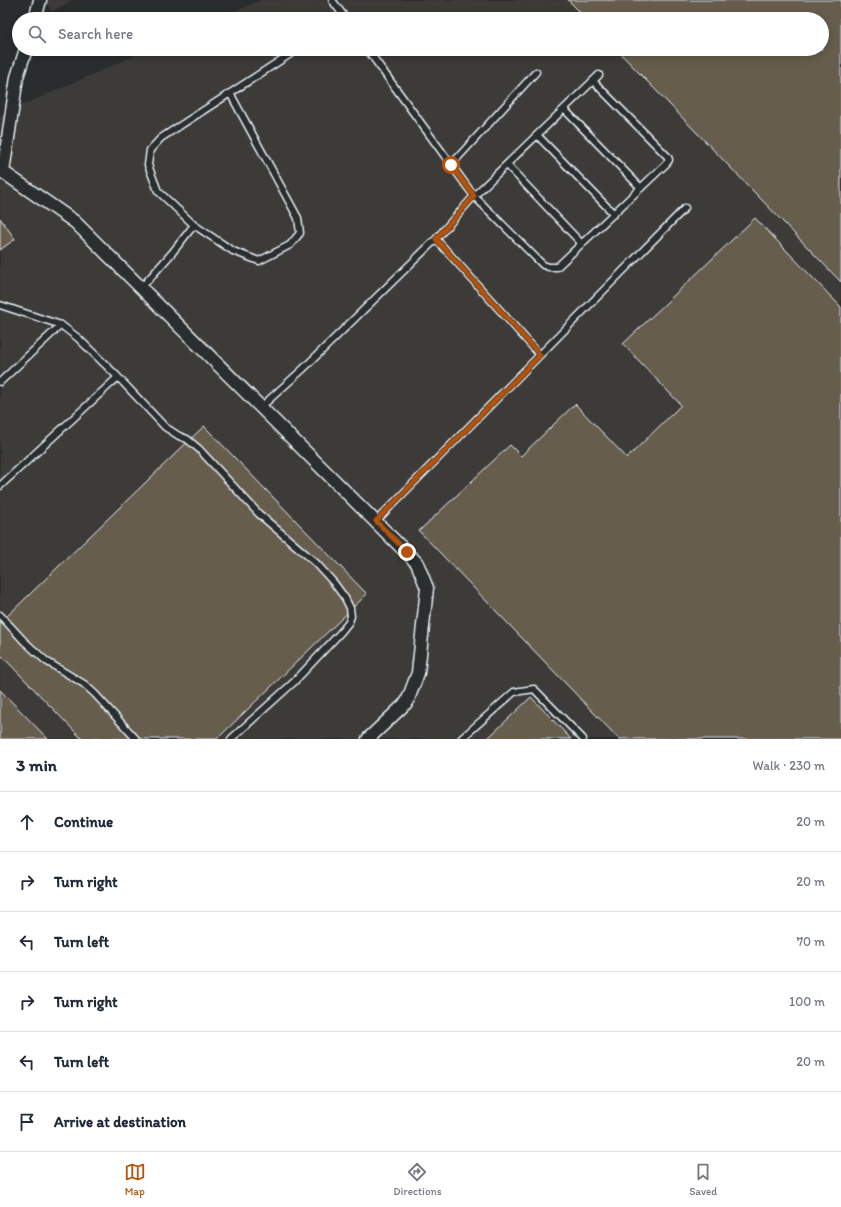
<!DOCTYPE html>
<html lang="en">
<head>
<meta charset="utf-8">
<style>
	:root { --surface:#fff; --page:#f6f6f7; --text:#1f2937; --muted:#747a83; --line:#e0e1e3; --accent:#b45309 }
	body { margin:0; font-family:Itim,sans-serif; background:var(--page); color:var(--text) }
	.stop { position:absolute; width:12px; height:12px; margin:-9px; border:3px solid #b45309; border-radius:50%; background:#fff }
	.stop.end { background:#b45309; border-color:#fff; box-shadow:0 1px 4px #0008 }
	.list { margin:0; padding:0; list-style:none }
	h2 { display:flex; justify-content:space-between; align-items:center; height:52px; margin:0; padding:0 16px; font-size:17px }
	h2 small { font-size:13px; font-weight:400; color:var(--muted) }
	.list li { display:grid; grid-template-columns:26px 1fr auto; gap:12px; align-items:center; box-sizing:border-box; height:60px; padding:0 16px; border-top:1px solid var(--line) }
	.list b { display:block; font-size:15px; white-space:nowrap }
	.list em { font-size:13px; font-style:normal; color:var(--muted) }
	.icon { flex:none; width:22px; height:22px; fill:none; stroke:currentColor; stroke-width:2; stroke-linecap:round; stroke-linejoin:round }
	.map { position:relative; flex:none; width:841px; height:739px; overflow:hidden }
	.search { position:absolute; background:var(--surface); box-shadow:0 2px 10px #0003; left:12px; right:12px; top:12px; height:44px; display:flex; align-items:center; gap:10px; box-sizing:border-box; padding:0 14px; border-radius:22px; color:var(--muted); font-size:15px }
	.sheet { height:412px; background:var(--surface) }
	nav { display:flex; justify-content:space-around; align-items:center; box-sizing:border-box; height:56px; border-top:1px solid var(--line); background:var(--surface); font-size:11px; color:var(--muted) }
	nav a { display:grid; justify-items:center; gap:2px }
	nav .on { color:var(--accent) }
	.map>svg:first-child { display:block }
	.built { fill:#3c3b38 }
	.building { fill:#665d4e; stroke:#e8f1f8 }
	.lines { fill:none; stroke-linecap:round; stroke-linejoin:round }
	.service-casing { stroke:#e8f1f8; stroke-width:9 }
	.minor-casing { stroke:#e8f1f8; stroke-width:15 }
	.service { stroke:#2a2d2e; stroke-width:6 }
	.minor { stroke:#2a2d2e; stroke-width:12 }
	.route { stroke:#b45309; stroke-width:5 }
</style>
</head>
<body>
<div class="map">
<svg width="841" height="739" viewBox="0 0 841 739">
	<rect width="100%" height="100%" fill="#2a2d2e"/>
	<filter id="ink" filterUnits="userSpaceOnUse"><feTurbulence type="fractalNoise" baseFrequency=".025" numOctaves="2"/><feDisplacementMap in="SourceGraphic" scale="8" xChannelSelector="R" yChannelSelector="G"/><feConvolveMatrix kernelMatrix="1 2 1 2 8 2 1 2 1" color-interpolation-filters="sRGB"/></filter>
	<g filter="url(#ink)">
		<path class="built" d="M44 0H72L52 12Z
			M261 0H841V739H0V115L150 49H822V19H218Z"/>
		<path class="building" d="M568 0H841V282L616 49H822V19H587Z
			M0 218 15 239 0 250Z
			M755 218 841 307V739H619L419 531 510 445 521 456 575 404 627 458 681 405 623 344Z
			M204 426 367 594 217 739H82L0 654V623Z
			M0 690 48 739H0Z
			M531 697 571 739H487Z"/>
		<g class="lines">
			<g class="service-casing">
				<path id="service" d="M332 0 346 19
					M367 49 474 196 436 239
					M593 81 668 157 669 160 666 164 557 267H549L543 265 474 196 599 75
					M230 93 298 218 300 233 290 245 259 261 233 251 194 225 158 191 148 165 150 150 161 138 298 49
					M564 109 641 188
					M537 135 614 214
					M451 165 536 72
					M507 165 582 244
					M141 288 172 253 194 225
					M0 305 61 325 78 338 118 377
					M0 382 61 325
					M261 407 302 370 436 239 540 355
					M0 486 118 377 165 427 179 436 187 439 199 449 259 514 316 563 334 583 345 598 350 608 351 616 349 622 341 632 294 682 231 739
					M376 521 685 208
					M0 615 24 641 46 661 84 684 95 694 136 739
					M461 739 514 692 534 689 583 739"/>
			</g>
			<g class="minor-casing">
				<path id="minor" d="M35 19 40 0
					M26 49 17 77 3 172 75 222 417 563 427 588 418 673 407 702 368 739"/>
			</g>
			<use href="#service" class="service"/>
			<use href="#minor" class="minor"/>
		</g>
	</g>
	<g class="lines" filter="url(#ink)">
		<path class="route" d="M407 552 376 521 540 355 436 239 474 196 451 165"/>
	</g>
</svg>
<div class="stop" style="left:451px;top:165px"></div>
<div class="stop end" style="left:407px;top:552px"></div>
<div class="search"><svg class="icon" aria-label="search" viewBox="0 0 24 24"><circle cx="10" cy="10" r="6"/><path d="M15 15l6 6"/></svg>Search here</div>
</div>
<section class="sheet">
<h2>3 min<small>Walk · 230 m</small></h2>
<ul class="list">
<li><svg class="icon" aria-label="ahead" viewBox="0 0 24 24"><path d="M12 20V5M6 11l6-6 6 6"/></svg><div><b>Continue</b></div><em>20 m</em></li>
<li><svg class="icon" aria-label="right" viewBox="0 0 24 24"><path d="M7 20v-9h11M14 6l5 5-5 5"/></svg><div><b>Turn right</b></div><em>20 m</em></li>
<li><svg class="icon" aria-label="left" viewBox="0 0 24 24"><path d="M17 20v-9H6M10 6l-5 5 5 5"/></svg><div><b>Turn left</b></div><em>70 m</em></li>
<li><svg class="icon" aria-label="right" viewBox="0 0 24 24"><path d="M7 20v-9h11M14 6l5 5-5 5"/></svg><div><b>Turn right</b></div><em>100 m</em></li>
<li><svg class="icon" aria-label="left" viewBox="0 0 24 24"><path d="M17 20v-9H6M10 6l-5 5 5 5"/></svg><div><b>Turn left</b></div><em>20 m</em></li>
<li><svg class="icon" aria-label="arrive" viewBox="0 0 24 24"><path d="M6 21V4h12l-3 4 3 4H6"/></svg><div><b>Arrive at destination</b></div></li>
</ul>
</section>
<nav>
<a class="on"><svg class="icon" aria-label="map" viewBox="0 0 24 24"><path d="M3 6l6-2 6 2 6-2v14l-6 2-6-2-6 2zM9 4v14M15 6v14"/></svg>Map</a>
<a><svg class="icon" aria-label="directions" viewBox="0 0 24 24"><path d="M12 3l9 9-9 9-9-9zM9 14v-3h6M13 9l2 2-2 2"/></svg>Directions</a>
<a><svg class="icon" aria-label="saved" viewBox="0 0 24 24"><path d="M7 4h10v16l-5-4-5 4z"/></svg>Saved</a>
</nav>
</body>
</html>
